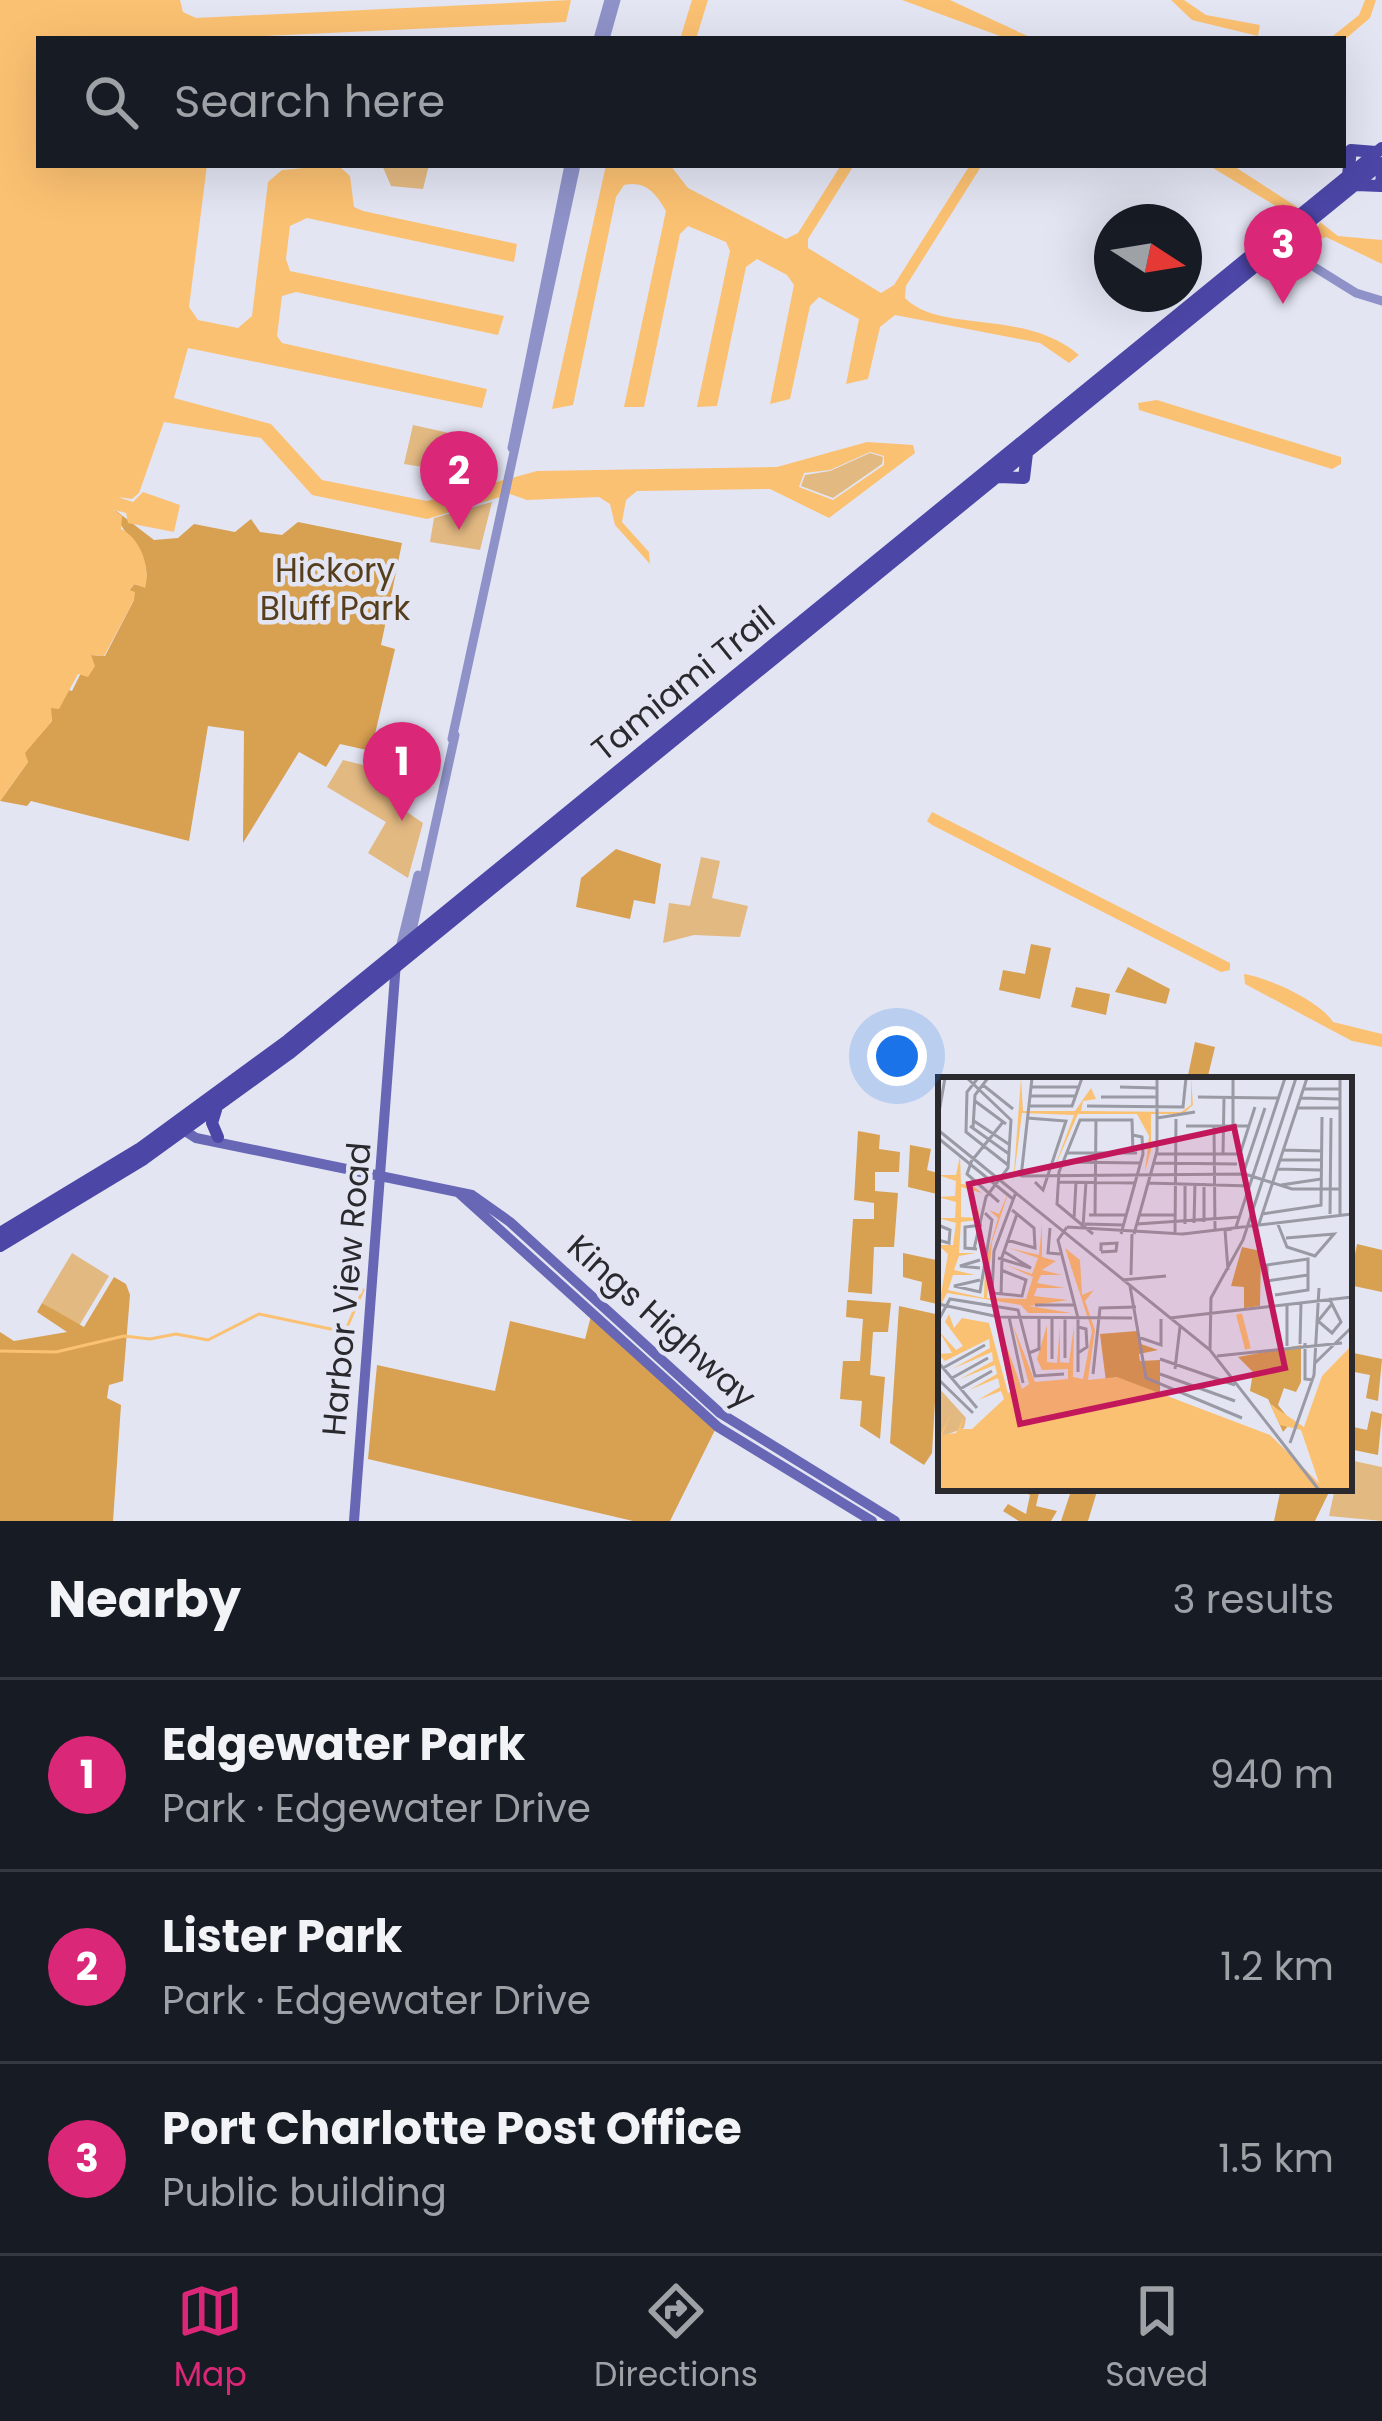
<!DOCTYPE html>
<html lang="en">
<head>
<meta charset="utf-8">
<style>
	:root { --surface:#171b24; --page:#20242c; --text:#f1f3f6; --muted:#9ea1a6; --line:#363941; --accent:#db2777 }
	body { margin:0; font-family:Poppins,sans-serif; background:var(--page); color:var(--text) }
	.compass { position:absolute; left:1094px; top:204px; width:108px; height:108px; border-radius:50%; background:var(--surface); box-shadow:0 12px 48px #0002; rotate:102deg }
	.you { position:absolute; left:897px; top:1056px; width:42px; height:42px; margin:-30px; border:9px solid #fff; border-radius:50%; background:#1a73e8; box-shadow:0 0 0 18px #1a73e833 }
	.badge { display:grid; place-items:center; width:78px; height:78px; border-radius:50%; background:var(--accent); color:#fff; font-size:39px; font-weight:700 }
	.pin { position:absolute; translate:-50% -99px; filter:drop-shadow(0 3px 6px #0008) }
	.pin::after { content:''; position:absolute; top:63px; width:42px; height:36px; background:inherit; clip-path:polygon(0 0,100% 0,50% 100%) }
	.list { margin:0; padding:0; list-style:none }
	h2 { display:flex; justify-content:space-between; align-items:center; height:156px; margin:0; padding:0 48px; font-size:51px }
	h2 small { font-size:39px; font-weight:400; color:var(--muted) }
	.list li { display:grid; grid-template-columns:78px 1fr auto; gap:36px; align-items:center; box-sizing:border-box; height:192px; padding:0 48px; border-top:3px solid var(--line) }
	.list b { display:block; font-size:45px; white-space:nowrap }
	.list p { margin:0; font-size:39px; white-space:nowrap; color:var(--muted) }
	.list em { font-size:39px; font-style:normal; color:var(--muted) }
	.icon { flex:none; width:66px; height:66px; fill:none; stroke:currentColor; stroke-width:2; stroke-linecap:round; stroke-linejoin:round }
	.map { position:relative; flex:none; width:1382px; height:1521px; overflow:hidden }
	.search { position:absolute; background:var(--surface); box-shadow:0 12px 48px #0002; left:36px; right:36px; top:36px; height:132px; display:flex; align-items:center; gap:30px; box-sizing:border-box; padding:0 42px; border-radius:0px; color:var(--muted); font-size:45px }
	.sheet { height:732px; background:var(--surface) }
	nav { display:flex; justify-content:space-around; align-items:center; box-sizing:border-box; height:168px; border-top:3px solid var(--line); background:var(--surface); font-size:33px; color:var(--muted) }
	nav a { display:grid; justify-items:center; gap:6px }
	nav .on { color:var(--accent) }
	.map>svg:first-child { display:block }
	.green { fill:#e3b982 }
	.forest { fill:#d8a051 }
	.water { fill:#fbc172; fill-rule:evenodd }
	.lines { fill:none; stroke-linecap:round; stroke-linejoin:round }
	.stream { stroke:#fbc172; stroke-width:3 }
	.tertiary { stroke:#8e92c8; stroke-width:9 }
	.secondary { stroke:#6767b6; stroke-width:10 }
	.primary { stroke:#4c46a7; stroke-width:12 }
	.labels { text-anchor:middle; stroke-width:9; stroke-linejoin:round; paint-order:stroke }
	.park-label { font-size:33px; fill:#563e1d; stroke:#e3e5f3 }
	.street-label { font-size:33px; fill:#29292e; stroke:#e3e5f3 }
	.inset-river { fill:none; stroke:#fbc172; stroke-width:6 }
	.inset-road { fill:none; stroke:#999aa4; stroke-width:3 }
	.view { fill:#c2185b; fill-opacity:0.15; stroke:#c2185b; stroke-width:6 }
	.inset-edge { fill:none; stroke:#29292e; stroke-width:6 }
</style>
</head>
<body>
<div class="map">
<svg width="1382" height="1521" viewBox="0 0 1382 1521">
	<rect width="100%" height="100%" fill="#e3e5f3"/>
	<path class="green" d="M382 165H429L423 189 391 186Z
		M413 425 458 435 453 462 429 468 404 464Z
		M870 453 883 457 882 464 833 498 801 486 805 475 830 471Z
		M492 502 480 550 430 542 434 518Z
		M343 760 408 776 401 808 423 823 408 878 368 853 386 822 327 787Z
		M701 857 720 861 712 898 748 906 740 937 694 935 663 943 669 903 690 906Z
		M72 1253 109 1276 79 1326 42 1303Z
		M1349 1460 1382 1467V1521L1329 1516 1335 1488H1349Z"/>
	<path class="forest" d="M115 510 154 540 178 538 194 524 235 532 251 519 260 532 282 535 298 522 402 543 381 645 395 649 371 751 340 744 326 767 299 752 243 843 244 731 208 726 189 841 31 801 27 806 0 801 28 762 24 753 52 721 50 707 65 689 72 691 90 655 105 656 134 600 129 591 134 584 144 587C156 555 121 538 115 510Z
		M616 849 661 864 655 904 634 900 630 919 576 907 581 878Z
		M1031 944 1051 948 1040 999 999 990 1003 970 1025 974Z
		M1128 967 1170 989 1166 1004 1115 992Z
		M1076 987 1110 994 1106 1015 1071 1007Z
		M1195 1042 1215 1047 1207 1080H1187Z
		M858 1131 880 1135 879 1149 900 1152 899 1172H875V1191L898 1193 894 1247H874L872 1294 848 1292 853 1219H874V1203L854 1200Z
		M910 1145 931 1149 927 1170 941 1174V1195L908 1187Z
		M1357 1244 1382 1250V1292L1349 1285Z
		M903 1253 941 1261V1305L920 1300 922 1282 903 1277Z
		M114 1277 126 1284 130 1295 123 1381 109 1385 107 1398 121 1405 113 1521H0V1332L14 1341 67 1332 37 1312 42 1303 84 1327Z
		M847 1300 891 1303 888 1332H873L870 1375 885 1377 880 1439 860 1426 862 1401 840 1399 843 1361H860L863 1319 846 1317Z
		M899 1306 940 1315 932 1453 924 1465 890 1443Z
		M591 1316 715 1430 670 1521H633L368 1459 377 1365 495 1391 510 1321 585 1339Z
		M1349 1352 1382 1359 1378 1401 1366 1398 1370 1375 1349 1371Z
		M1371 1411 1382 1414 1378 1455 1349 1449V1426L1367 1430Z
		M1014 1488H1040L1036 1506 1057 1511 1051 1521H1019L1003 1511 1008 1504 1026 1514 1030 1495Z
		M1084 1488H1098L1088 1521H1061L1071 1491 1083 1493Z
		M1281 1488H1331L1315 1521H1274Z"/>
	<path class="water" d="M0 0H180L183 12 196 18 571 0 566 22 200 39H39V165H207L189 307 198 320 238 328 252 316 268 182 282 170 338 165 350 176 354 207 363 211 517 244 514 262 307 218 290 226 286 259 290 271 504 316 498 335 296 292 282 296 277 336 282 343 487 389 482 408 188 348 174 398 271 424 322 480 427 501 537 471 777 467 867 442 913 445 915 453 829 518 770 489 637 491 626 500 622 522 649 552 650 564 615 525 610 504 599 497 527 500 510 494 427 519 312 495 261 438 164 422 139 493 132 499 118 497 133 502 143 492 180 505 174 532 128 523 126 513 114 510 122 516 121 529C140 538 151 567 145 588L135 584 129 590 135 592 134 600 104 656 91 655 95 666 88 677 78 674 59 709 51 708 52 721 25 753 28 762 0 801ZM870 452 884 456V465L833 500 799 487 804 473 830 470Z
		M692 0H708L696 39H680Z
		M902 0H950L1034 39H1008Z
		M1171 0H1184L1206 15 1260 25 1258 36 1192 20Z
		M1365 0H1376L1370 18 1343 41 1329 39 1359 15Z
		M606 165H670L688 188 786 239 798 233 841 165H854L808 239V248L881 293 894 285 970 165H982L906 286 905 298C940 334 1024 308 1079 355L1069 363 1040 343 895 315 880 327 868 379 846 384 859 319 819 297 810 306 790 399 770 404 794 285 787 275 757 259 746 267 717 406 697 407 730 251 726 242 688 226 680 234 644 407H624L666 211C656 193 645 180 624 185L616 197 573 405 552 409Z
		M1208 165H1232L1297 207 1289 214Z
		M1320 222 1338 236 1382 240V264L1326 237 1310 242Z
		M1157 400 1341 457V464L1332 469 1139 410 1138 403Z
		M932 812 1230 963V970L1221 972 932 825 927 821Z
		M1244 974C1269 978 1320 1001 1333 1022L1382 1034V1047L1352 1041 1245 984Z"/>
	<g class="lines">
		<path class="stream" d="M0 1351 56 1352 124 1336 150 1339 176 1334 208 1340 259 1314 345 1332 363 1290"/>
		<path class="tertiary" d="M598 39 609 0
			M605 39 616 0
			M1290 252 1356 293 1382 301
			M512 448 569 165
			M452 739 576 165
			M410 940 455 735
			M400 948 418 875"/>
		<path class="secondary" d="M185 1131 196 1138 472 1195 510 1222 720 1413 895 1521
			M459 1193 718 1427 872 1521
			M354 1521 396 962"/>
		<path class="primary" d="M1348 175 1351 150 1376 152
			M1356 185 1381 186 1382 170
			M1270 255 1293 253
			M999 477 1024 478 1027 453
			M216 1110 212 1123 218 1137
			M0 1233 139 1149 288 1040 1382 148
			M0 1246 144 1159 289 1054 1382 163"/>
	</g>
	<g class="labels">
		<g class="park-label">
			<text x="335" y="582">Hickory<tspan x="335" dy="38">Bluff Park</tspan></text>
		</g>
		<g class="street-label">
			<text transform="translate(683 683) rotate(-39)" y="12">Tamiami Trail</text>
			<text transform="translate(346 1289) rotate(-85)" y="12">Harbor View Road</text>
			<text transform="translate(662 1321) rotate(42)" y="12">Kings Highway</text>
		</g>
	</g>
	<g transform="translate(938 1077)">
		<rect width="414" height="414" fill="#e3e5f3"/>
		<path d="M0 310 28 341 26 351 0 361Z" fill="#e3b982"/>
		<path d="M304 170 323 174 322 229 306 231V210L293 209ZM199 254 203 267 220 273 201 277 202 284 222 283V317L177 300 168 305 162 257ZM363 268V305L358 315 346 311 340 328 356 348 333 327 350 349 345 355 330 322 312 314 315 295 300 280Z" fill="#d8a051"/>
		<path d="M83 1 85 34H137L153 11 158 22 145 24 143 34 243 35 253 28V1L255 28 245 37H213V73L207 95 211 59 199 37H140L115 94 136 38 84 36 75 108ZM22 79 23 107 34 108 44 116 23 110V140L39 141 42 127 40 143 23 145 21 176H38L21 179 16 193 37 198H15L10 213 46 221 47 187 60 141 51 133 61 137 71 114 54 165 49 221 88 222 95 200 68 188 94 197 100 181 71 171 101 178 104 146V180L118 184 104 193 124 198H103L99 206 127 211H99L96 219 130 223 91 229 133 236H90L83 228 9 216 0 234 10 177 0 168H15L18 146 0 141H17L18 125 0 120 17 119 18 104 0 98H18ZM127 171 142 183 144 218 156 213 147 224 157 253 150 303 179 300 332 358 381 406 363 353 342 348 332 327 366 350 384 299 414 268V413H0V361L14 335 4 358 18 356 26 340 23 352H34L66 322 63 314 40 323 62 310 60 301 31 313 59 297 57 288 22 302 55 284 54 275 14 292 52 271 51 262 7 284 0 277 14 276 1 254 18 273 25 269 7 245 11 237 16 251 24 241 51 246 70 316 78 312 61 248 84 312 91 307 75 248 97 305 130 302V292L104 293 99 282 109 248V285L119 286 122 248V285L131 286 136 248 135 300 145 302 154 254Z" fill="#fbc172"/>
		<path class="inset-river" d="M301 237 310 272"/>
		<path class="inset-road" d="M29 1 73 43 70 91 48 120 36 172M40 1 29 15 28 55 70 88M295 1V49M45 8 75 32M92 10H142M182 10 219 11M365 12H402M91 19H138M163 20H219M260 20 340 21M362 21 402 22M37 24 68 47M90 29H134L144 1M149 29 245 30 248 1M359 31H402M0 41 7 1M89 41 128 44 105 113 97 105M219 41 257 35M36 44 72 68M32 49 71 77M248 49H311M276 49 277 153M35 51 37 18 50 1M0 53 272 273 381 413M0 61 75 122M345 73 385 74M129 76H199M218 77H302M285 77 286 21M301 80 317 30M36 81 65 45M34 83 29 97 61 125M342 83H383M125 85 202 86M216 86 299 87M338 92 383 93M305 97 327 31M83 99 307 97 354 112H402M83 100 94 1M119 105 197 106M210 106 312 109M343 108 383 102M383 129 384 40M324 137 384 128M392 137 393 41M402 137V1M151 138H188M157 138 158 42M201 138H238M136 142 138 105M266 145V106M339 145 349 170 377 179 396 157 348 161M256 146 257 106M147 147 185 148M199 147 301 140M247 147V106M321 147 369 1M0 148 12 153 11 166 0 163M129 150 245 157 414 137M129 150 120 163 140 241V295M145 150 148 105M298 150 347 1M112 151 110 176 122 177M155 157 119 127 121 95 142 43H194L195 76M183 157 205 77 204 60 195 58M196 157 219 74V1M237 157 238 42M69 163 97 171 96 151 74 133M39 172 27 171V150L44 148M163 174V167L179 166 178 174 163 175M60 181 93 191 65 174M42 191 22 189 42 183M63 193 88 203 84 219 54 216 56 174 78 115M290 193 287 153 294 152M193 198 194 157M42 203 16 209 42 215 54 143 47 136M184 203 228 199M192 209 208 301 304 341M337 218 370 213V182L329 188V204L370 198M63 219 64 180 79 137M391 221 403 245 394 256 380 244 393 228M0 227 61 240 194 241M97 228H137M57 234 73 311M71 240 85 306M114 241V282M127 241V281M232 241 414 220M0 244 12 222 80 233 97 299 126 297M200 260 223 268V242M367 266V302L375 303M362 267 363 225M349 269V227M272 273 273 221 305 163 358 1M91 276 101 272V241M140 276 149 270 148 252 140 250M279 279 404 266M222 282 297 308M0 285 39 331M376 287 413 251M5 291 47 268M237 292 242 250M155 297 162 231 198 230M222 297 297 324M14 301 50 281M0 302 35 336M22 312 54 294M352 366 376 298 381 211"/>
		<path class="view" d="M296 50 347 291 82 347 31 107Z"/>
		<rect width="414" height="414" class="inset-edge"/>
	</g>
</svg>
<svg class="compass" viewBox="-18 -18 36 36"><path d="M0-13l5 13h-10z" fill="#e53935"/><path d="M0 13l5-13h-10z" fill="#9ea1a6"/></svg>
<div class="you"></div>
<div class="pin badge" style="left:402px;top:821px">1</div>
<div class="pin badge" style="left:459px;top:530px">2</div>
<div class="pin badge" style="left:1283px;top:304px">3</div>
<div class="search"><svg class="icon" aria-label="search" viewBox="0 0 24 24"><circle cx="10" cy="10" r="6"/><path d="M15 15l6 6"/></svg>Search here</div>
</div>
<section class="sheet">
<h2>Nearby<small>3 results</small></h2>
<ul class="list">
<li><span class="badge">1</span><div><b>Edgewater Park</b><p>Park · Edgewater Drive</p></div><em>940 m</em></li>
<li><span class="badge">2</span><div><b>Lister Park</b><p>Park · Edgewater Drive</p></div><em>1.2 km</em></li>
<li><span class="badge">3</span><div><b>Port Charlotte Post Office</b><p>Public building</p></div><em>1.5 km</em></li>
</ul>
</section>
<nav>
<a class="on"><svg class="icon" aria-label="map" viewBox="0 0 24 24"><path d="M3 6l6-2 6 2 6-2v14l-6 2-6-2-6 2zM9 4v14M15 6v14"/></svg>Map</a>
<a><svg class="icon" aria-label="directions" viewBox="0 0 24 24"><path d="M12 3l9 9-9 9-9-9zM9 14v-3h6M13 9l2 2-2 2"/></svg>Directions</a>
<a><svg class="icon" aria-label="saved" viewBox="0 0 24 24"><path d="M7 4h10v16l-5-4-5 4z"/></svg>Saved</a>
</nav>
</body>
</html>
